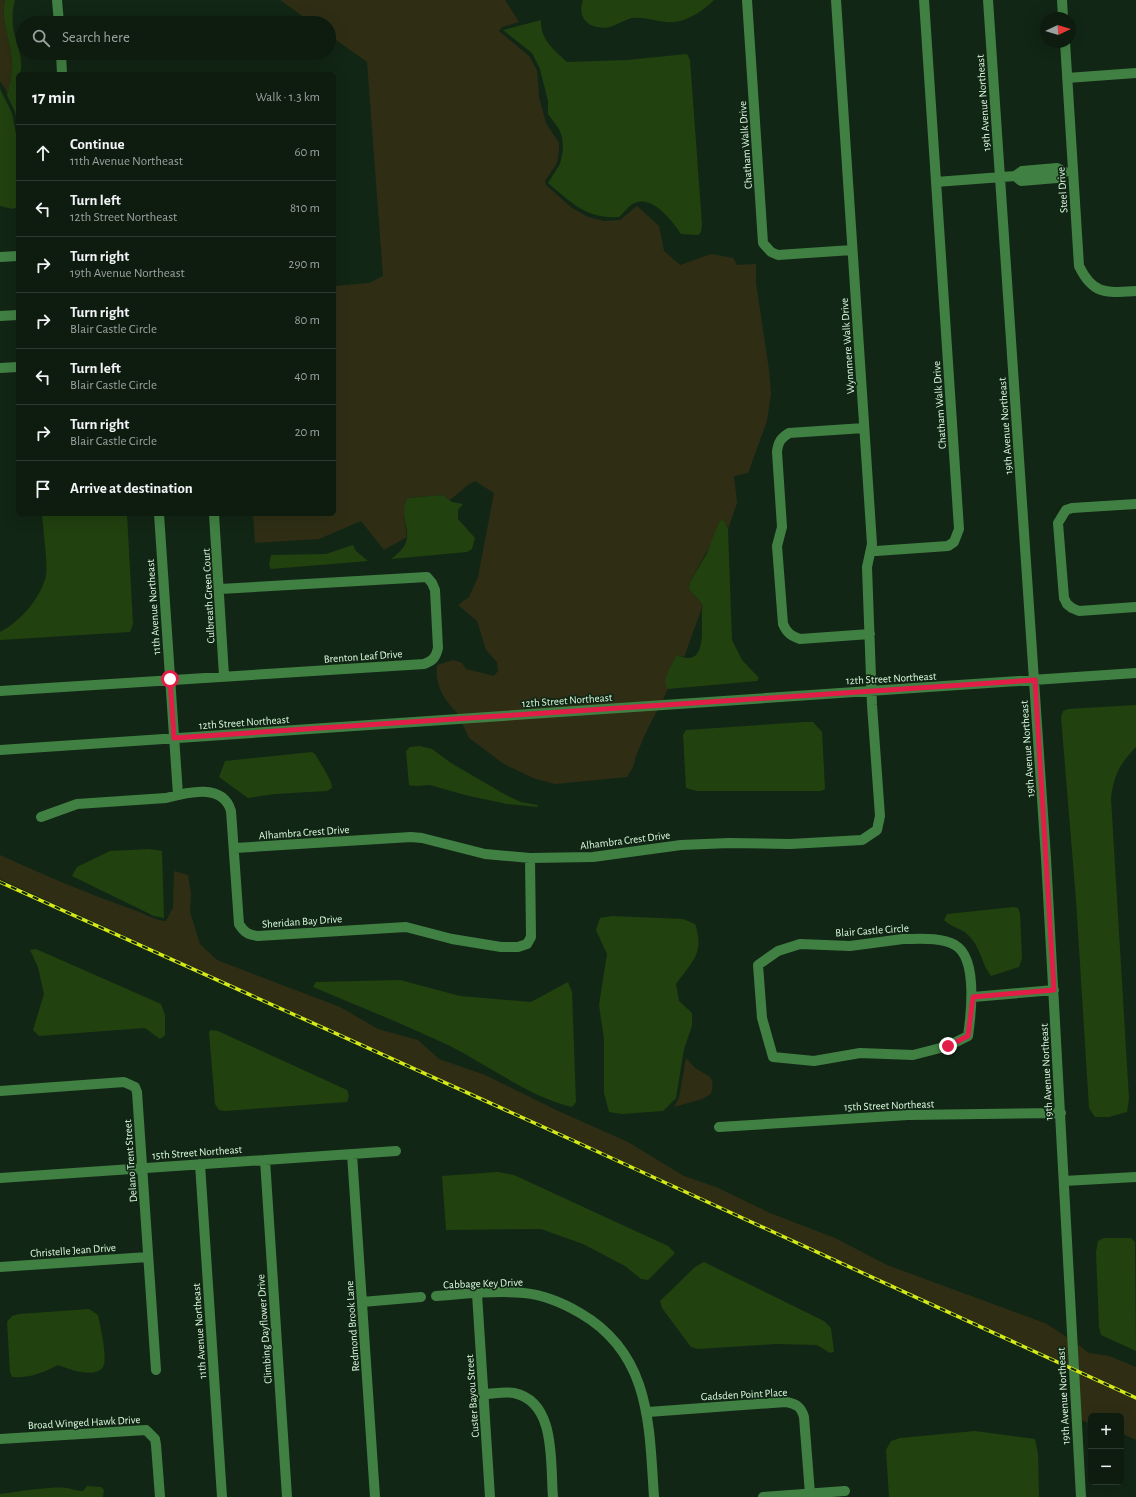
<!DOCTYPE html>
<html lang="en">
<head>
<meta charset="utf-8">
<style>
	:root { --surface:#0e1c10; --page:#172519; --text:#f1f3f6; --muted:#9ba19f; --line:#2e3a30 }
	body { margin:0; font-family:"Alegreya Sans",sans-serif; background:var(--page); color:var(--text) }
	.controls { position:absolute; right:12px; bottom:12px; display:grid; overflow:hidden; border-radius:6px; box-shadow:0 4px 16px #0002 }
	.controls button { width:36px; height:36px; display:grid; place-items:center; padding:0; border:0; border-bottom:1px solid var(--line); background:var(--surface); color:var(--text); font:20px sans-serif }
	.compass { position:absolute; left:1040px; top:12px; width:36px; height:36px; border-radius:50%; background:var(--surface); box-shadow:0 4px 16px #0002; rotate:86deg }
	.stop { position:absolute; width:12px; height:12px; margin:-9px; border:3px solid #e11d48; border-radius:50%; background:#fff }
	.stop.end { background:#e11d48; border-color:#fff; box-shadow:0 1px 4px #0008 }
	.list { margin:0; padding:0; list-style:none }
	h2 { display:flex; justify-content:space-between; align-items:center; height:52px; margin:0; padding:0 16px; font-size:17px }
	h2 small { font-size:13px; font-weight:400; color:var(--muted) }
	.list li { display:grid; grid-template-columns:26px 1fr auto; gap:12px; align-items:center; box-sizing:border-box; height:56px; padding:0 16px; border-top:1px solid var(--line) }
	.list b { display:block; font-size:15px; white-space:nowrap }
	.list p { margin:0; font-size:13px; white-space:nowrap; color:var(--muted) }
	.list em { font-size:13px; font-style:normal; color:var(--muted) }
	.icon { flex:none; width:22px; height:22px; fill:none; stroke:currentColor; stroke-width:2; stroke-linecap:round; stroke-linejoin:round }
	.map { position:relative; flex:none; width:1136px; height:1497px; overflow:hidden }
	.search { position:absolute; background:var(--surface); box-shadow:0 4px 16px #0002; left:16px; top:16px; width:320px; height:44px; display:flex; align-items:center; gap:10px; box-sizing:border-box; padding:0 14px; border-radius:22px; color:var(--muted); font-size:15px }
	.panel { position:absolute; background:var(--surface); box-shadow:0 4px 16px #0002; left:16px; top:72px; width:320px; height:444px; border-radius:6px }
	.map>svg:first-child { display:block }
	.green { fill:#2f2e15 }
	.water { fill:#21410f }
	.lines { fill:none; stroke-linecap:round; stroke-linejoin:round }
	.minor { stroke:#418043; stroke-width:10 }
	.rail-casing { stroke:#d5e918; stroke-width:3.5 }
	.rail { stroke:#122615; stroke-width:2; stroke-dasharray:6; stroke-linecap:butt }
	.route { stroke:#e11d48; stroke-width:5 }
	.labels { text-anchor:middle; stroke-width:3.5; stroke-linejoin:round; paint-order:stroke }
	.street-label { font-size:11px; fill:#dafcde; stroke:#122615 }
</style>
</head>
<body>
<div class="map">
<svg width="1136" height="1497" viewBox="0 0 1136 1497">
	<rect width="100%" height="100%" fill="#122615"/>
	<path class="green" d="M0 0H5C0 20 11 41 12 61 13 73 10 84 7 95L6 90 0 81Z
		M280 0H505L519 22 502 27 499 31 529 56 537 70 539 97 546 123 559 143V150L557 163 545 181 546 185 572 208 588 217 604 221 620 220 637 206 659 226 664 251 680 265 711 254 733 258 737 265 756 264V283L769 370 771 394 767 421 748 473 734 476 737 503 728 529 724 521 720 520 713 540 690 582 689 589 703 605 684 657 676 655C672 666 666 674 666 686L668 689 662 702 459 715C445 700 435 688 437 665L453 660 462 663 466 669 494 676 498 671 497 662 486 650 477 621 458 605 469 597 478 577 494 493 475 481 469 484 450 500 443 495 408 498 404 517 407 537 384 550 361 521 319 539 255 543 253 514H334V286L369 283 383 276 367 62 329 35V23H312Z
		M658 709C651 722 644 735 639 749 633 762 636 764 627 777L555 784 533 778 504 764 469 738 462 723Z
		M0 855C44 875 88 894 134 910 145 914 154 920 166 921L173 908 174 871 188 875 191 893 190 912 200 944 217 960 340 1007 378 1029 418 1040 439 1059 485 1075 556 1110 628 1142 684 1176 716 1187 770 1213 835 1238 887 1265 1047 1324 1068 1338 1069 1365 0 879Z
		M686 1058C689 1061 692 1065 695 1068 708 1077 716 1074 711 1094L702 1099 674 1107 679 1098Z
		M1077 1344 1089 1353 1109 1356 1136 1367V1440L1121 1433V1416H1091V1424L1081 1420Z"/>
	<path class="water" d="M5 0H15C11 14 12 30 17 43 20 54 23 63 20 74H18L16 95 18 127 15 112 7 95C10 84 13 73 12 61 11 41 0 20 5 0Z
		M583 0H714C701 12 685 24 666 22 655 21 644 17 632 18 624 20 617 25 610 27 591 31 576 19 583 0Z
		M541 20C540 39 554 50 567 62L627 60 687 54 690 60 702 224 701 232 698 235 681 234C673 222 655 198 638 202 630 203 625 212 619 217 586 219 572 203 548 183L560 164 563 150 562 137 559 129 548 114V101L540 69 532 53 503 30Z
		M0 89 12 113 18 145V206L13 209 0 206Z
		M443 495 452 502 463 504 458 510V519L475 538 472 549 467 552 391 559C424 536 394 521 408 498Z
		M42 514H127L133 624 130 632 0 640V632C21 621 40 599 46 576 48 564 43 528 42 514Z
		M720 520 724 521 728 529 732 640 742 660 759 678 757 681 668 689C660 680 673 665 676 655 680 656 684 658 688 658 709 658 699 617 703 605L689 589 690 582 706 555Z
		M353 545 356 551 368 561 271 569 269 565 271 555 326 554Z
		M1136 705V747C1120 764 1114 774 1111 798L1129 1099 1127 1112 1109 1117H1095L1089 1108 1076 900 1061 717 1063 711 1068 709Z
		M804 722H813L822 732 825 789 821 791H697L686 788 683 735 686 730Z
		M420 746 432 749 451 763 506 795 521 802 538 805 537 807 507 804 465 795 430 785 416 786 409 785 406 751 410 747Z
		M312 752 315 754C319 761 333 782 332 788L327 791 275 794 248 798 219 777 225 761Z
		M149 849 162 851 164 918 154 916 72 876 77 867 110 851Z
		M1014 907 1018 908 1020 914 1022 958 1019 967 991 976C983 966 981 952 974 942 964 927 955 930 944 920L947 914Z
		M612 916 683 919 695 924C705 953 692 962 676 984L679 1001 692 1013V1026L684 1049 676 1098 663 1111 622 1114 609 1112 604 1093V1039L599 1005 607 954 596 930 600 918Z
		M36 949 161 1004 165 1015V1035L160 1039 145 1028 39 1036 33 1030 44 994 38 967 30 950Z
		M400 980 460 996 531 1002 568 982 572 992 576 1102 572 1107C527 1096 490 1066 450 1046 405 1025 359 1006 313 987L316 982Z
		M210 1030 218 1031 347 1090 349 1096 347 1102 225 1111 219 1110 215 1104 209 1033Z
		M498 1172 514 1175 668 1246 675 1253 648 1280 641 1279 625 1266 583 1244 541 1229 446 1230 442 1176Z
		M1104 1238H1131L1135 1242 1136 1351 1101 1335 1099 1327 1096 1252 1098 1241Z
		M704 1262 824 1321 831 1328 834 1352 830 1353 817 1345 776 1344 698 1349 691 1347 662 1308 660 1301 695 1267Z
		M89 1309 98 1315C100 1324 108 1359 103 1367 95 1379 68 1369 58 1365 42 1373 31 1378 12 1377L10 1372 7 1322 12 1316 19 1314Z
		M975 1431 1035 1439 1038 1454 1039 1497H889L886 1450 891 1441 900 1438Z
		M87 1486 101 1487 104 1490 103 1497H0V1494C17 1492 52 1486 67 1488 73 1489 77 1491 83 1491Z"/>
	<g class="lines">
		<path class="minor" d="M57 0 59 23
			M747 0 763 243 771 252 778 255 852 250
			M988 0 1046 858 1081 1497
			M1062 0 1063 18
			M1065 42 1079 266C1093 295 1106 293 1136 291
			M61 53 62 74
			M1067 78 1136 73
			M936 182 1015 176 1022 171 1057 168 1065 172 1057 178 1021 181 1015 176
			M0 257 18 256
			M0 316 18 315
			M0 368 18 367
			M864 428 789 433C781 438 778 442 777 452L782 527 777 546 783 624C787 633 791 636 800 639L870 634
			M1136 504 1072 508 1066 510 1058 523 1064 598 1067 604 1072 608 1079 611 1136 607
			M159 514 178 795
			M214 514 224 676
			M871 550 876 551 948 546 954 542 959 529 924 0
			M0 691 424 664C433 661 436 657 438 648L435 590 432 583 427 577 220 589
			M0 750 1136 673
			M41 817 77 804 166 798C188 792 223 783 231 811L239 924C244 932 248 935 258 936L406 927 452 939 501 947H518L527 944 531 937 530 858
			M235 848 411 837 422 838 485 854 530 858 593 857 681 845 729 843 790 844 862 840 877 830 880 816 872 705 867 567 872 544 836 0
			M903 939C920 939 940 937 955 945 978 958 971 1015 968 1036L948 1046 913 1055 860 1053 814 1061 773 1057 762 1018 758 965 778 951 800 944 850 946Z
			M973 997 1054 990
			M0 1091 124 1082 135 1087 137 1092 156 1370
			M719 1127 908 1115 1061 1113
			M352 1154 375 1497
			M265 1160 287 1497
			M200 1164 222 1497
			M0 1178 396 1151
			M1064 1181 1136 1177
			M0 1267 148 1257
			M477 1294 490 1497
			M436 1296C465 1294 495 1290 524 1293 545 1295 563 1303 580 1313 651 1354 649 1425 654 1497
			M362 1302 421 1297
			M483 1394C493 1394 504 1391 514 1393 557 1402 550 1464 553 1497
			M648 1412 786 1402C797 1404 801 1407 804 1417L810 1494
			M0 1439 146 1430 155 1439 156 1445 160 1497
			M763 1497 845 1491"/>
		<g class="rail-casing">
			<path id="rail" d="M0 882 572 1140 1136 1398"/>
		</g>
		<use href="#rail" class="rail"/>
	</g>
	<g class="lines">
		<path class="route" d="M170 679 174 738 1035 680 1054 990 973 997 968 1036 948 1046"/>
	</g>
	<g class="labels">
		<g class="street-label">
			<text transform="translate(983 103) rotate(-94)" y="4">19th Avenue Northeast</text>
			<text transform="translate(745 145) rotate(-94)" y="4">Chatham Walk Drive</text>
			<text transform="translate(1062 190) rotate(-94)" y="4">Steel Drive</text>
			<text transform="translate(847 346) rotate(-94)" y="4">Wynnmere Walk Drive</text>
			<text transform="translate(939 405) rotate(-94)" y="4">Chatham Walk Drive</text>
			<text transform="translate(1005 426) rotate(-94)" y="4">19th Avenue Northeast</text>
			<text transform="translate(208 596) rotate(-93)" y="4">Culbreath Green Court</text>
			<text transform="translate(153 607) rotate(-94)" y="4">11th Avenue Northeast</text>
			<text transform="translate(363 656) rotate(-4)" y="4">Brenton Leaf Drive</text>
			<text transform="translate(891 678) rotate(-3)" y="4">12th Street Northeast</text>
			<text transform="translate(567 700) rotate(-4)" y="4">12th Street Northeast</text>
			<text transform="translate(244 722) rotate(-4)" y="4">12th Street Northeast</text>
			<text transform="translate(1027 749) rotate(-94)" y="4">19th Avenue Northeast</text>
			<text transform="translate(304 832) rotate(-4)" y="4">Alhambra Crest Drive</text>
			<text transform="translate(625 840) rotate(-7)" y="4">Alhambra Crest Drive</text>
			<text transform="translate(302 921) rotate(-4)" y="4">Sheridan Bay Drive</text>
			<text transform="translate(872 930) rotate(-4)" y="4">Blair Castle Circle</text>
			<text transform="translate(1046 1072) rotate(-93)" y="4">19th Avenue Northeast</text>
			<text transform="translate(889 1105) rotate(-2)" y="4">15th Street Northeast</text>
			<text transform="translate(197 1152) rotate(-4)" y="4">15th Street Northeast</text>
			<text transform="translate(130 1161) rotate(-94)" y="4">Delano Trent Street</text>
			<text transform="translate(73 1250) rotate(-4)" y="4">Christelle Jean Drive</text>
			<text transform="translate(483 1283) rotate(-2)" y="4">Cabbage Key Drive</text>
			<text transform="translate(352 1326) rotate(-94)" y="4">Redmond Brook Lane</text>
			<text transform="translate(264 1329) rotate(-94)" y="4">Climbing Dayflower Drive</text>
			<text transform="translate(199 1331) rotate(-94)" y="4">11th Avenue Northeast</text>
			<text transform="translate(744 1394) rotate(-3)" y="4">Gadsden Point Place</text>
			<text transform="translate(472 1396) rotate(-94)" y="4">Custer Bayou Street</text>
			<text transform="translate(1063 1396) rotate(-93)" y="4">19th Avenue Northeast</text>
			<text transform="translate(84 1422) rotate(-3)" y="4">Broad Winged Hawk Drive</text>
		</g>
	</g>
</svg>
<div class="controls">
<button>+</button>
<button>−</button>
</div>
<svg class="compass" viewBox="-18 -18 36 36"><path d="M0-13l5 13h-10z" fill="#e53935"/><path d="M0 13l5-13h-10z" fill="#9ba19f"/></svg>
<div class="stop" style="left:170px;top:679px"></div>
<div class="stop end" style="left:948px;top:1046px"></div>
<div class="search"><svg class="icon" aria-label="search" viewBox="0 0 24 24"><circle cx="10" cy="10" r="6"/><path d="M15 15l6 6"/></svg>Search here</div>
<section class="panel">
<h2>17 min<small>Walk · 1.3 km</small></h2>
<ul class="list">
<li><svg class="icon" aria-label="ahead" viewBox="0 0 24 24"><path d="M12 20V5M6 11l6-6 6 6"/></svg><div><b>Continue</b><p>11th Avenue Northeast</p></div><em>60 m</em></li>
<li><svg class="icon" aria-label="left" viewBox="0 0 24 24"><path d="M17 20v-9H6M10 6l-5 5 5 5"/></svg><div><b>Turn left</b><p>12th Street Northeast</p></div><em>810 m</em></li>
<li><svg class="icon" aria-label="right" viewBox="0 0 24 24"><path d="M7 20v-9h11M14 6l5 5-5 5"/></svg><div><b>Turn right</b><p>19th Avenue Northeast</p></div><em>290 m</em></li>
<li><svg class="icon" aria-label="right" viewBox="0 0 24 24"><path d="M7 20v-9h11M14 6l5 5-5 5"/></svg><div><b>Turn right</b><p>Blair Castle Circle</p></div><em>80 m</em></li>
<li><svg class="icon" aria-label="left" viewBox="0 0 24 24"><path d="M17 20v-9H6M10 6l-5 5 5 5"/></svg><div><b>Turn left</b><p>Blair Castle Circle</p></div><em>40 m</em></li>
<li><svg class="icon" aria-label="right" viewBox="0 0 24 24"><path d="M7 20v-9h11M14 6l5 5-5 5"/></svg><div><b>Turn right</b><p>Blair Castle Circle</p></div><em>20 m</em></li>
<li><svg class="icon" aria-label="arrive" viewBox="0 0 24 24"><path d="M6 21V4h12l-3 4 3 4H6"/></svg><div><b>Arrive at destination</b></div></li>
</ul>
</section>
</div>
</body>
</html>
